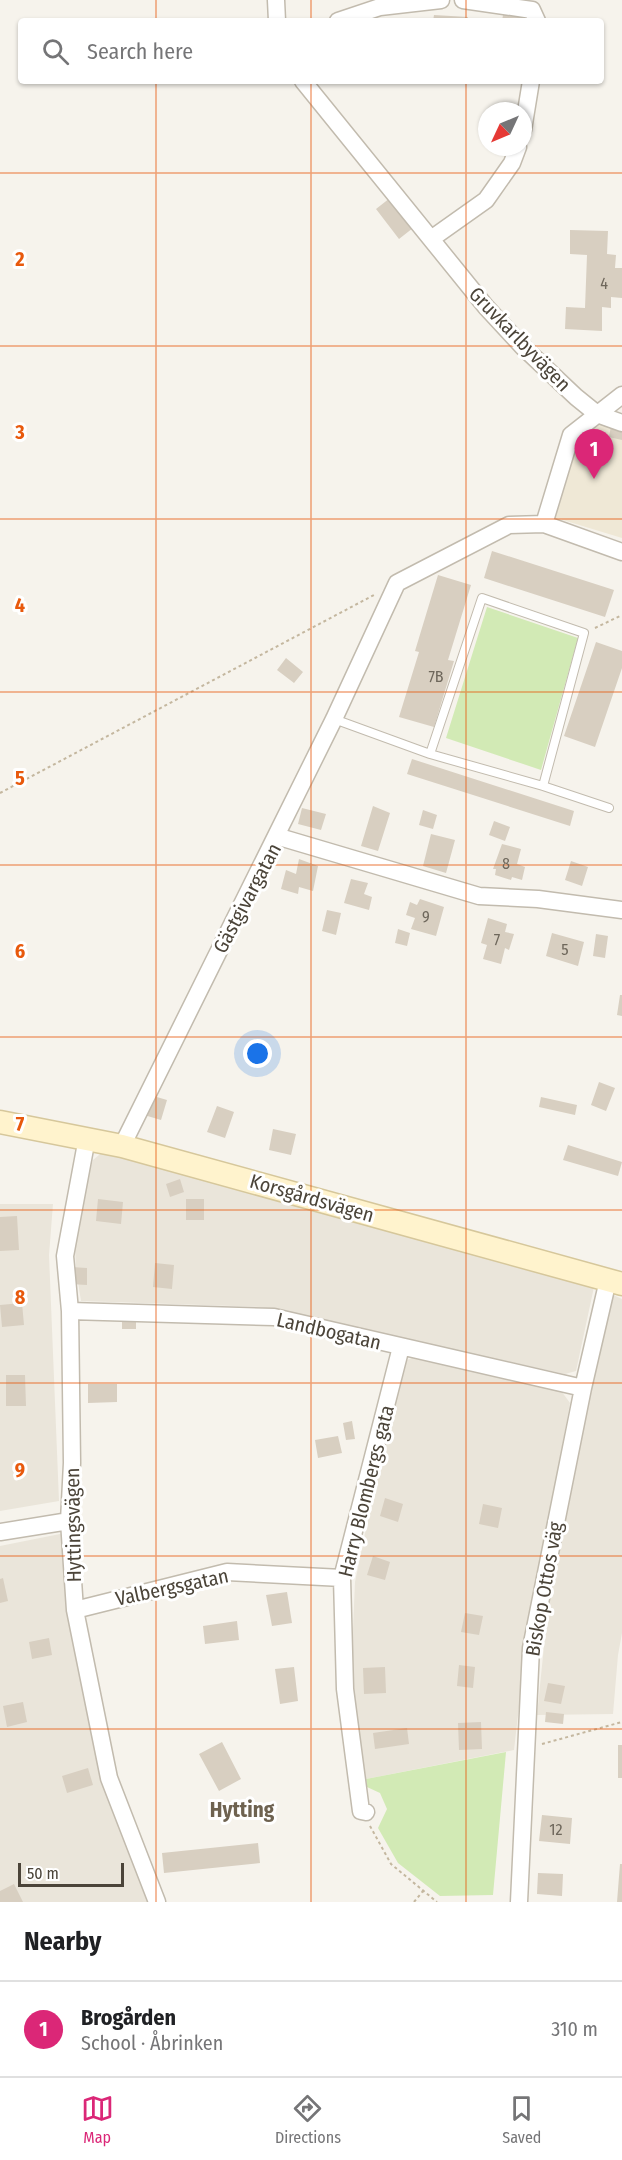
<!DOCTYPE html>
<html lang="en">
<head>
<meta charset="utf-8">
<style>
	:root { --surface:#fff; --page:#f2f2f2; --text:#202124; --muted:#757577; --line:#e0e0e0; --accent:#db2777 }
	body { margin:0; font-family:"Fira Sans Condensed",sans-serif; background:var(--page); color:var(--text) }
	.compass { position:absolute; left:478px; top:102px; width:54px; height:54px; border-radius:50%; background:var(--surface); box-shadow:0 2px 4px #0004; rotate:226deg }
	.scale { position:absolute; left:18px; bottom:15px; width:106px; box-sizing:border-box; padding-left:6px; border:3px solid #4b4439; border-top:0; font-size:16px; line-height:21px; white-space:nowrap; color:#4b4439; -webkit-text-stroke:4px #fff; paint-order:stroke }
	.you { position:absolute; left:258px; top:1054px; width:21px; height:21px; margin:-15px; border:4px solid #fff; border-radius:50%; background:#1a73e8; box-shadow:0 0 0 9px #1a73e833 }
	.badge { display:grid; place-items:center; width:39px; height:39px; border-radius:50%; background:var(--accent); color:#fff; font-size:20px; font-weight:700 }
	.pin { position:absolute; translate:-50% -50px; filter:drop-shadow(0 2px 3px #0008) }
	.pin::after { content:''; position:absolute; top:32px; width:21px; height:18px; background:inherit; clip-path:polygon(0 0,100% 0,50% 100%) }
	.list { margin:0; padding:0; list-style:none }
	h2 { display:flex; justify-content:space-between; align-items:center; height:78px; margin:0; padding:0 24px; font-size:26px }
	h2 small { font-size:20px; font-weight:400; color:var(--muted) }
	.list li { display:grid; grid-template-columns:39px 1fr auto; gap:18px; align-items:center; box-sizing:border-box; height:96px; padding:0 24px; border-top:2px solid var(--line) }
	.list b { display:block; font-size:22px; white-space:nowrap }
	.list p { margin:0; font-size:20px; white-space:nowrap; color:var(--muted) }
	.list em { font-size:20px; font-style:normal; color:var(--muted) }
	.icon { flex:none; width:33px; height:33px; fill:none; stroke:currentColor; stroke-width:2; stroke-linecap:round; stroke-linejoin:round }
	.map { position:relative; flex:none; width:622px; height:1902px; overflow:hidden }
	.search { position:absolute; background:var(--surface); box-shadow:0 2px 4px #0004; left:18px; right:18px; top:18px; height:66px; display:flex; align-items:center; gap:15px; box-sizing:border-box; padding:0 21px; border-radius:6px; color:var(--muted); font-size:22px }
	.sheet { height:174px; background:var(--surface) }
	nav { display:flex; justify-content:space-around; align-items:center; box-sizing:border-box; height:84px; border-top:2px solid var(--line); background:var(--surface); font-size:16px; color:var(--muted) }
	nav a { display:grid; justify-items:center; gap:3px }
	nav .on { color:var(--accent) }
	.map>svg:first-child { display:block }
	.residential { fill:#eae5da }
	.education { fill:#efe8d6 }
	.green { fill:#d2eab5 }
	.building { fill:#d8cfc1 }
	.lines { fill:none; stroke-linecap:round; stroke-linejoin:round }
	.lane-casing { stroke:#c2bbae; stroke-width:10 }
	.street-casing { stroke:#c2bbae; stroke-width:19 }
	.secondary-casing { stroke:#d6c79b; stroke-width:25 }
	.path { stroke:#c4b79f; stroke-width:2; stroke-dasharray:3 3; stroke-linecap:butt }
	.lane { stroke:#fff; stroke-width:8 }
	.street { stroke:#fff; stroke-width:16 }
	.secondary { stroke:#fff3cd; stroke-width:22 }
	.grid { fill:none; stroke:#e8590c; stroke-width:1.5; stroke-opacity:0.55 }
	.labels { text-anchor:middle; stroke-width:6; stroke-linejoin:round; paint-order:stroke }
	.number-label { font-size:16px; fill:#6e675b }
	.street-label { font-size:20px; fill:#4b4439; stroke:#fff }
	.neighbourhood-label { font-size:21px; font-weight:bold; fill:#6e6250; stroke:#fff }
	.grid-label { font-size:20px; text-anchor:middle; font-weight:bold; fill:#e8590c; stroke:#fff; stroke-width:6; stroke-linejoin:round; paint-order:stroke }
</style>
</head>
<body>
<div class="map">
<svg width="622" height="1902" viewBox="0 0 622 1902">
	<rect width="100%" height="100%" fill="#f6f3ec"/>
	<path class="residential" d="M105 1150 594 1287 576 1371 565 1374 260 1307 81 1301 76 1270 74 1224 93 1160Z
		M0 1204H53L49 1255 59 1501 0 1511Z
		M613 1295 622 1299V1633L618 1655 613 1714 537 1715 549 1597 585 1419Z
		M412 1358 562 1392 570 1403 527 1637 514 1750 366 1779 351 1676 355 1582 398 1374 402 1362Z
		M65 1533 71 1611 149 1902H0V1546Z"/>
	<path class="education" d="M601 420 622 429V538L553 517 578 441Z"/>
	<path class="green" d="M487 607 578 638 541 770 446 738Z
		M506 1752 493 1895 440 1896 398 1863 378 1828 387 1809 380 1793 367 1787 366 1779Z"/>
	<path class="building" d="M504 9 521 12 520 21H502Z
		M434 15 468 17V21H433Z
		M390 198 413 228 399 239 376 209Z
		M570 230 608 231 607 254 616 255 615 268H622V298L611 297V308L602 307V331L565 329 566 307 585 308 587 255 570 254Z
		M611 426 622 428V440L609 437Z
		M492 551 614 590 605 617 484 578Z
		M438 575 471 585 448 660 454 661 434 727 399 717 419 652 415 651Z
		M596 642 622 651V668L595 747 564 736Z
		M286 658 303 672 294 683 277 670Z
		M412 759 574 811 570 826 407 774Z
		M373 806 390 813 378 851 361 846Z
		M302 808 326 814 321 830 298 824Z
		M423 810 437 815 433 829 419 825Z
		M494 821 510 827 505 841 489 835Z
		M431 834 455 840 446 873 423 866Z
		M502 844 521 849 517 864 525 867 522 880 512 877 511 880 495 875 496 869H493Z
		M299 859 318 866 313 891 299 887 298 894 281 889 286 870 296 874Z
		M571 861 588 867 582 886 565 880Z
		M351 879 368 883 364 894 372 897 369 910 344 903Z
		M420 899 444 907 436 936 411 929 415 918 406 915 410 902 417 905Z
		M327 910 341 913 336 935 322 931Z
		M488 918 507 924 505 932 514 934 509 950 505 948 501 964 483 959 487 945 481 943Z
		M398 929 410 933 407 946 395 943Z
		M552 933 584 942 578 966 546 956Z
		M596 934 608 936 605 958 593 956Z
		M620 995H622V1016L617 1015Z
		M599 1082 615 1088 606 1111 591 1105Z
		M150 1095 167 1100 161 1120 144 1115Z
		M541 1097 577 1105 575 1115 539 1107Z
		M217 1106 234 1112 225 1138 207 1132Z
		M273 1129 296 1134 291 1155 269 1150Z
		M568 1145 622 1162 618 1176 563 1160Z
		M180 1179 184 1192 170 1197 166 1184Z
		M98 1199 123 1202 121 1224 96 1221Z
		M186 1199H204V1220H186Z
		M17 1216 19 1250 0 1251V1217Z
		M155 1263 174 1265 172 1289 153 1287Z
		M71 1267 87 1268V1285L70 1284Z
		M22 1303 24 1325 2 1327 0 1305Z
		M122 1317 136 1318V1329H122Z
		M6 1375H25L26 1406H6Z
		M88 1384H117V1402L88 1403Z
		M352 1421 355 1439 346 1440 343 1423Z
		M338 1436 342 1453 318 1458 315 1440Z
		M385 1498 403 1504 398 1522 380 1516Z
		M483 1504 502 1508 498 1528 479 1524Z
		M373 1556 390 1562 385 1580 367 1575Z
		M3 1578 8 1601 0 1603V1579Z
		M287 1592 292 1623 272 1626 266 1595Z
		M465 1613 483 1616 479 1635 461 1632Z
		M237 1621 239 1640 205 1644 203 1626Z
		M49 1638 52 1655 32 1659 29 1642Z
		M459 1665 475 1667 473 1688 457 1686Z
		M294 1667 298 1701 280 1704 275 1669Z
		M385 1667 386 1693 364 1694 363 1668Z
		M548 1683 565 1686 561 1704 544 1701Z
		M23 1702 27 1722 7 1727 3 1706Z
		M546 1712 564 1714 563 1724 545 1722Z
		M481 1722 482 1749 459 1750 458 1723Z
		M407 1728 409 1744 375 1749 373 1733Z
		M222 1742 241 1779 219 1791 199 1754Z
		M618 1745H622V1778H618Z
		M88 1768 93 1785 67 1793 62 1776Z
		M542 1815 572 1818 570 1844 539 1841Z
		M258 1843 260 1863 164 1873 162 1853Z
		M620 1864H622V1902H617Z
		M538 1873 563 1874 562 1896 537 1894Z
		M14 1884 23 1902H0V1891Z"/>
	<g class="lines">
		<g class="lane-casing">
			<path id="lane" d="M334 719 430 754 543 786 609 808
				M430 754 482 598 584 633 543 786"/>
		</g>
		<g class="street-casing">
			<path id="street" d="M276 0 277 21
				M463 0 532 10 537 21
				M338 21 380 7 441 0
				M303 81 486 307 523 347 576 397 597 414 622 423
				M523 130 531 81
				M431 239 486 200 512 163 518 147
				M544 524 571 435 622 395
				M276 836 479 896 538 899 622 910
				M87 1138 65 1256 70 1311 72 1463 69 1521 75 1610 109 1778 157 1902
				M122 1146 334 719 397 583 509 525 544 524 622 552
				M70 1311 274 1317 583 1388
				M0 1532 69 1521
				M75 1610 227 1572 342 1578
				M366 1812 361 1811 345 1689 342 1578 401 1347
				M519 1902 531 1648 583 1388 608 1280"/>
		</g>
		<g class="secondary-casing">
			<path id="secondary" d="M0 1122 122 1146 622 1284"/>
		</g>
		<path class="path" d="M595 628 622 615
			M0 793 374 595
			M542 1744 622 1722
			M370 1826 391 1864 437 1902
			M414 1902 423 1891"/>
		<use href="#lane" class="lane"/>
		<use href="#street" class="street"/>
		<use href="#secondary" class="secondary"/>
	</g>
	<path class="grid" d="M156 0V21M311 0V21M466 0V21M156 81V1902M311 81V1902M466 81V1902M0 173H622M0 346H622M0 519H622M0 692H622M0 865H622M0 1037H622M0 1210H622M0 1383H622M0 1556H622M0 1729H622"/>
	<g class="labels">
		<g class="number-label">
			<text x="604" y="289">4</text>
			<text x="436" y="682">7B</text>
			<text x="506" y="869">8</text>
			<text x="426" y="922">9</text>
			<text x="497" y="945">7</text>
			<text x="565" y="955">5</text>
			<text x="556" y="1835">12</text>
		</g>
		<g class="street-label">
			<text transform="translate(520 339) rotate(46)" y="7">Gruvkarlbyvägen</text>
			<text transform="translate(247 898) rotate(-62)" y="7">Gästgivargatan</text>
			<text transform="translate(312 1198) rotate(16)" y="7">Korsgårdsvägen</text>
			<text transform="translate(329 1331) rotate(13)" y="7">Landbogatan</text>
			<text transform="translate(366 1491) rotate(-76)" y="7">Harry Blombergs gata</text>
			<text transform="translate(73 1525) rotate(-91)" y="7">Hyttingsvägen</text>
			<text transform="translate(172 1587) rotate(-12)" y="7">Valbergsgatan</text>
			<text transform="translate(544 1589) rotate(-80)" y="7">Biskop Ottos väg</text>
		</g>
		<g class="neighbourhood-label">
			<text x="242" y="1817">Hytting</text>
		</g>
	</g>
	<g class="grid-label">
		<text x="20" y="266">2</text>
		<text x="20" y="439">3</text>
		<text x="20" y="612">4</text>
		<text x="20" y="785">5</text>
		<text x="20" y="958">6</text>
		<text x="20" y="1131">7</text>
		<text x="20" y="1304">8</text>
		<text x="20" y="1477">9</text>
	</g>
</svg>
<svg class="compass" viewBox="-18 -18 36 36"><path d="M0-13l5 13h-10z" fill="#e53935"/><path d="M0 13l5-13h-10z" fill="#757577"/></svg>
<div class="scale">50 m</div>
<div class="you"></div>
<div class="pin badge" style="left:594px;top:479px">1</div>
<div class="search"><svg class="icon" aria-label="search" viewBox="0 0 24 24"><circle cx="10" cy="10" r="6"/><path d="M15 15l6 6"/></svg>Search here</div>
</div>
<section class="sheet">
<h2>Nearby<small></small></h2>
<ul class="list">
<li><span class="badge">1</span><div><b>Brogården</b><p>School · Åbrinken</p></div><em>310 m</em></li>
</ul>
</section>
<nav>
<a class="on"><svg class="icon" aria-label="map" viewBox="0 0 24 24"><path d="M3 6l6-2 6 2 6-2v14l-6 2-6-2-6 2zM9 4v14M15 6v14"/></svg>Map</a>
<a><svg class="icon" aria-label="directions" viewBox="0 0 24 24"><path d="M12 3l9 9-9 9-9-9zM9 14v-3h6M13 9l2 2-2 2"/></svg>Directions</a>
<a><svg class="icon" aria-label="saved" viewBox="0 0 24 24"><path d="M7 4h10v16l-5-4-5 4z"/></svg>Saved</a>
</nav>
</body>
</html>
